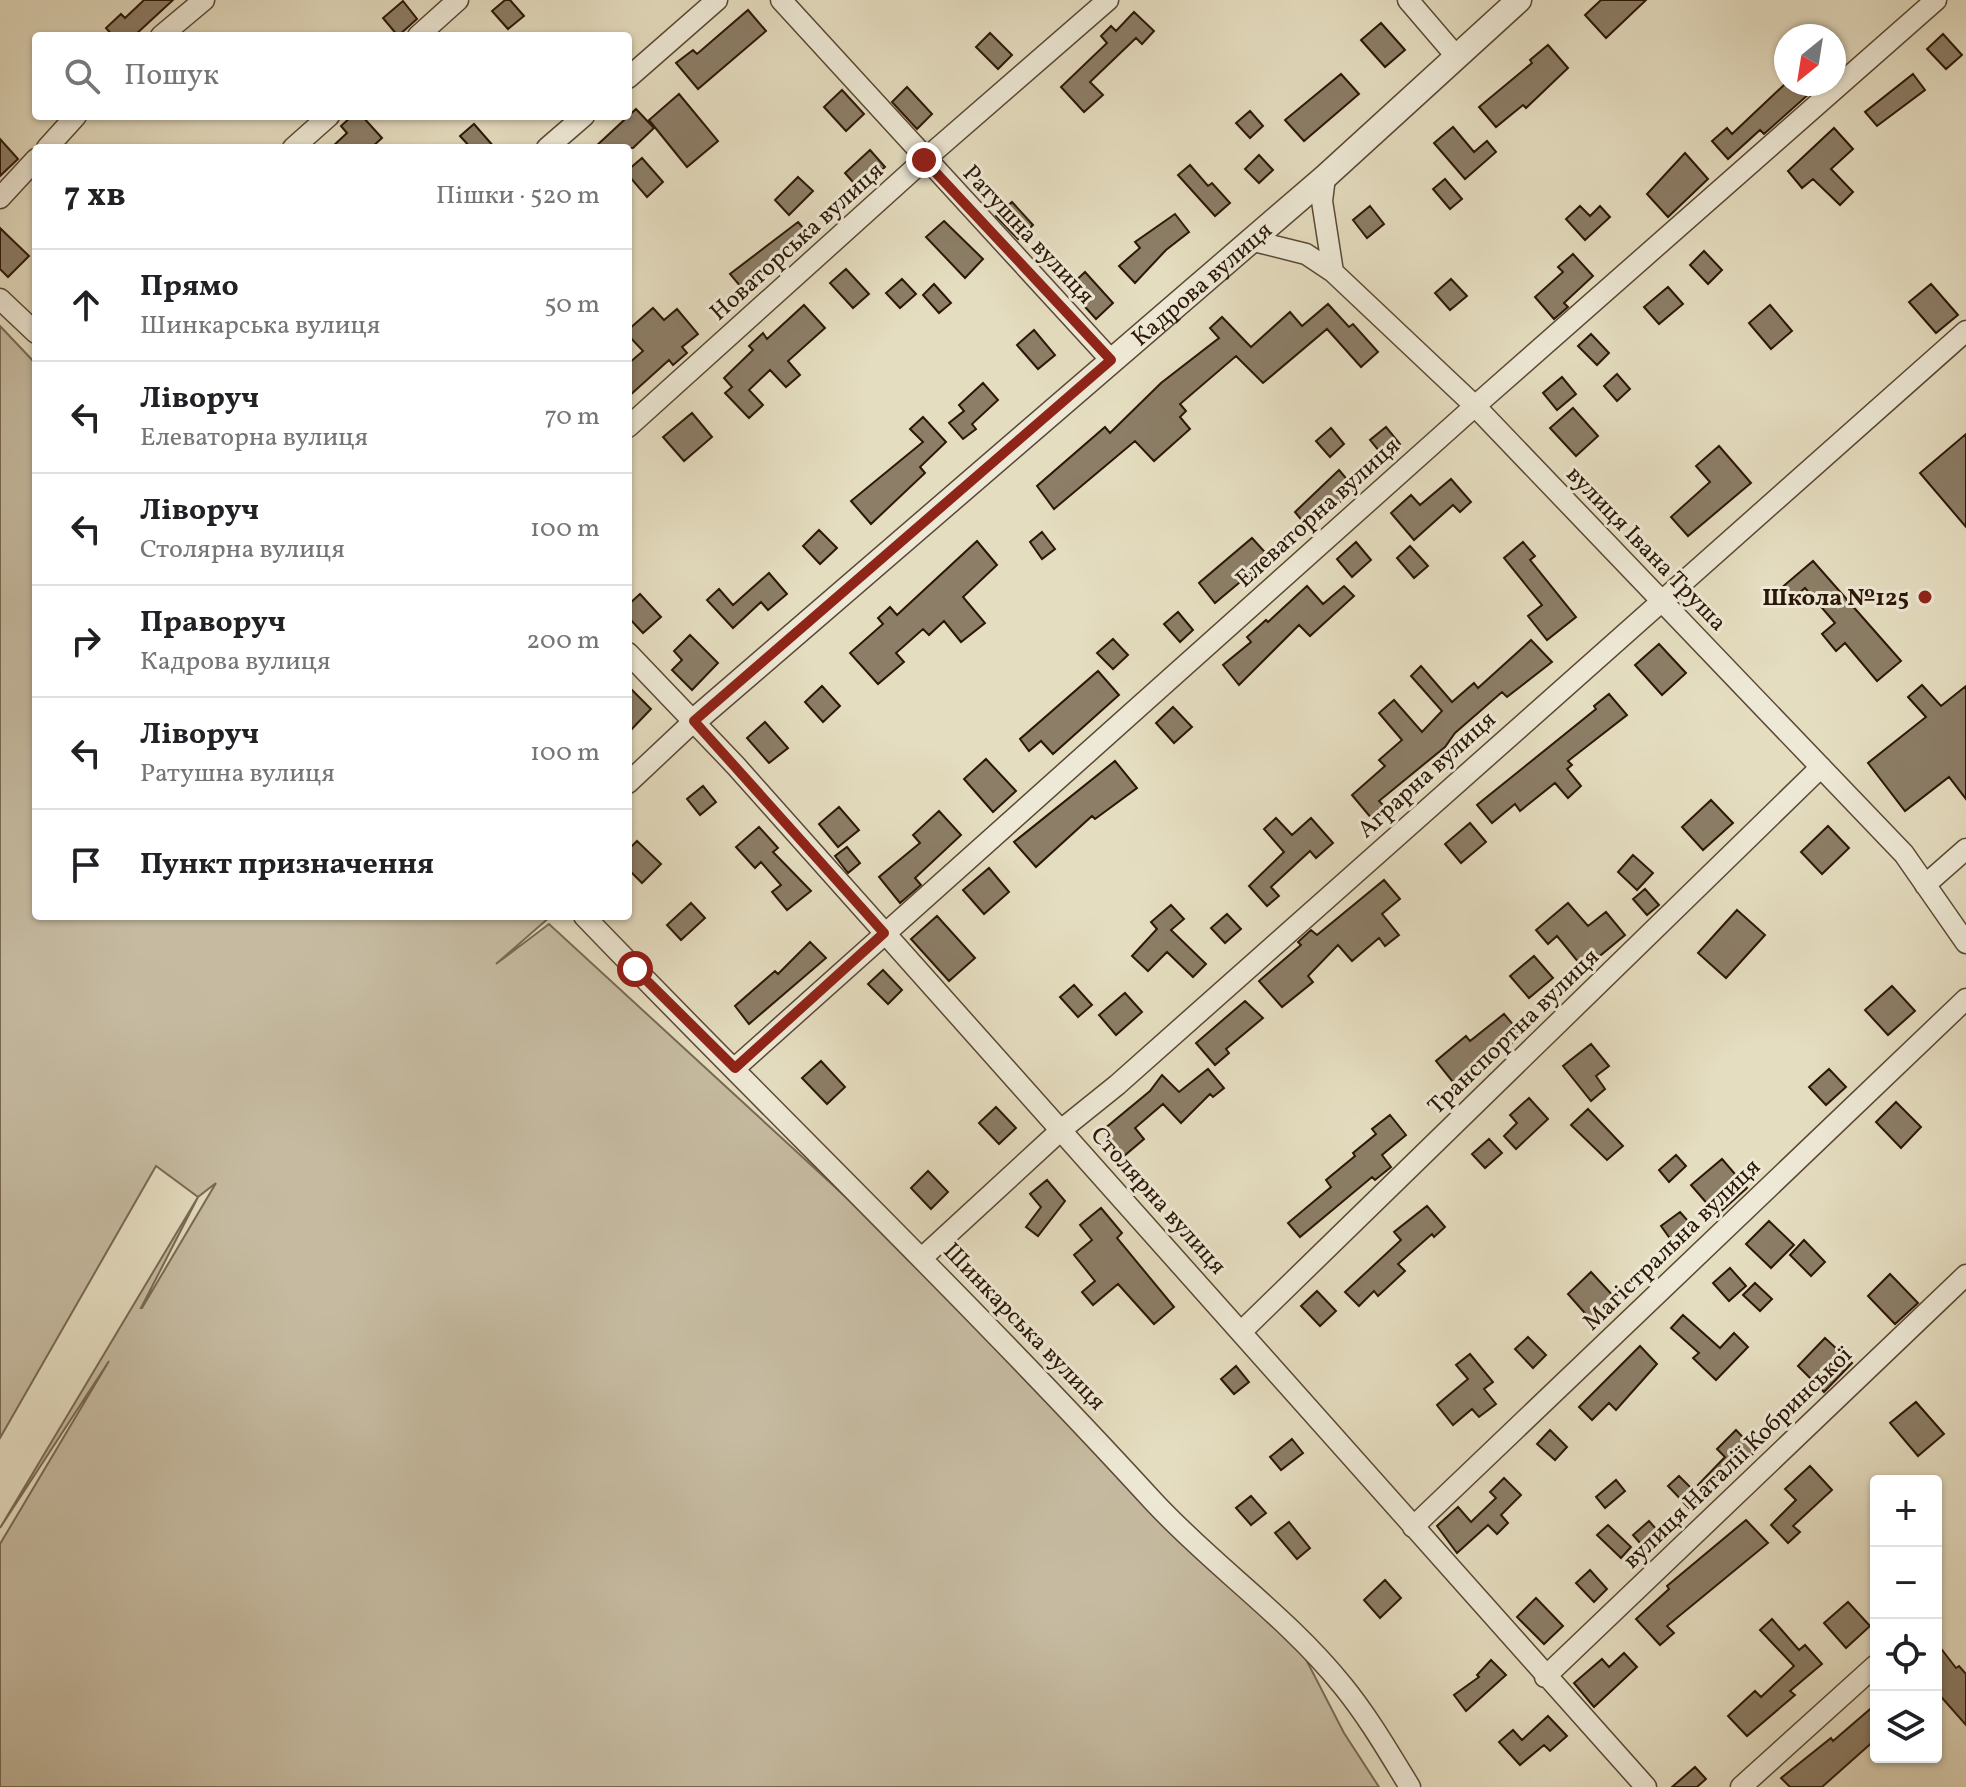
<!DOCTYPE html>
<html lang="uk">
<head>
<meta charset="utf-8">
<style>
	:root { --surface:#fff; --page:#f6f6f6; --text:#202124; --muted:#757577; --line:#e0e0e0 }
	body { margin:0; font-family:Vollkorn,serif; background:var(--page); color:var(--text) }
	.controls { position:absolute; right:24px; bottom:24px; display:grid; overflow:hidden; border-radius:8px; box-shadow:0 2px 6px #0004 }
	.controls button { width:72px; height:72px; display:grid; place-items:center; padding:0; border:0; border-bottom:2px solid var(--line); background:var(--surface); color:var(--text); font:40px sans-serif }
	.compass { position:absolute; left:1774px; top:24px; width:72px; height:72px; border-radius:50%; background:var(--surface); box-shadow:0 2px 6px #0004; rotate:210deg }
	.stop { position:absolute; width:24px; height:24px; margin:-18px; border:6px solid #8f2418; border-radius:50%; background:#fff }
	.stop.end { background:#8f2418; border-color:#fff; box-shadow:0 2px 8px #0008 }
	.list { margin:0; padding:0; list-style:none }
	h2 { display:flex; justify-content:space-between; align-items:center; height:104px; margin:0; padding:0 32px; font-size:34px }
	h2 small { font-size:26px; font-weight:400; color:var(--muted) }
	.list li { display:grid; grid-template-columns:52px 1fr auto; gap:24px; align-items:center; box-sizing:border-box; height:112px; padding:0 32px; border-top:2px solid var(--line) }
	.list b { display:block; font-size:30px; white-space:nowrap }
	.list p { margin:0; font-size:26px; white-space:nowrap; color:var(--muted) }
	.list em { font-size:26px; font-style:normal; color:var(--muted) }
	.icon { flex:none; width:44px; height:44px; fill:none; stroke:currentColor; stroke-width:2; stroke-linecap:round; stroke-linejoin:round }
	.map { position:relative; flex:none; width:1966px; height:1787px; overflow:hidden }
	.search { position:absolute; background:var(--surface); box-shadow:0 2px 6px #0004; left:32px; top:32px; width:600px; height:88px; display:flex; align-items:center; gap:20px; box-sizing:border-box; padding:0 28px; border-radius:8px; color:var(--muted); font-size:30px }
	.panel { position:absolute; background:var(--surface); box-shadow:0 2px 6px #0004; left:32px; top:144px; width:600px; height:776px; border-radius:8px }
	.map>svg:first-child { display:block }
	.green { fill:#c6bba1; stroke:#796954; stroke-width:2; fill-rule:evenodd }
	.building { fill:#8c7e67; stroke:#2c1707; stroke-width:2 }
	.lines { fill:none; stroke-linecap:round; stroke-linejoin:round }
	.minor-casing { stroke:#5a4835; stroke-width:23 }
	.tertiary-casing { stroke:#5a4835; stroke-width:27 }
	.minor { stroke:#eee9d6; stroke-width:20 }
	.tertiary { stroke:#eee9d6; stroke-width:24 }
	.route { stroke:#8f2418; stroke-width:10 }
	.poi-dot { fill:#8f2418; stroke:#eee9d6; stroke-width:3 }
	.labels { text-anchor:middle; stroke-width:6; stroke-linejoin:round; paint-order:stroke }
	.street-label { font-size:24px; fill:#2c1707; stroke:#eee9d6 }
	.poi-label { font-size:24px; font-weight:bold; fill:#2c1707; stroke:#eee9d6; text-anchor:end }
</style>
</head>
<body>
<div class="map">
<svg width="1966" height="1787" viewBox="0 0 1966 1787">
	<rect width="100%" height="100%" fill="#e5ddc0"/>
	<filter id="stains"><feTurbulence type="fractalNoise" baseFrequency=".0025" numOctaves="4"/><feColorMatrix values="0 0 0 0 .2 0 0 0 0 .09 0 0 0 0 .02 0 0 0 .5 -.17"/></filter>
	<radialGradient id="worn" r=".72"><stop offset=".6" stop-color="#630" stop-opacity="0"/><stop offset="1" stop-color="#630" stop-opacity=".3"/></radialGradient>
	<path class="green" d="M0 326 36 364V916H551L496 964 549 924 910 1256 1295 1638 1344 1733 1379 1787H0V1544L109 1361 0 1528 198 1197 156 1166 0 1438ZM216 1183 142 1308H141L198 1197Z"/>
	<path class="building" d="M144 0H173L134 36H113L106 28 121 14 125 18Z
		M505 0H510L524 16 508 29 492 11Z
		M1601 0H1646L1606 38 1585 15Z
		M403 1 417 19 398 36 383 18Z
		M748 10 766 31 698 89 676 63 693 50 697 54Z
		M1134 12 1154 31 1142 44 1136 38 1090 82 1103 95 1084 112 1061 87 1107 43 1101 36 1111 26 1116 31Z
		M1381 23 1405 50 1385 67 1361 40Z
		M990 33 1012 55 998 69 976 47Z
		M1943 34 1962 55 1946 69 1927 49Z
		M1548 45 1568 68 1526 108 1523 105 1496 127 1479 107 1532 63 1530 60Z
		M1341 74 1359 94 1304 141 1285 120Z
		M1913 74 1925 90 1877 126 1865 112Z
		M1785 84H1802L1810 93 1764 134 1760 130 1728 159 1712 141 1727 128 1732 134Z
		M907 87 932 114 917 129 892 102Z
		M842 90 864 114 846 131 824 107Z
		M679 94 718 141 687 167 649 120Z
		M636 109 654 128 633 148H594Z
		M1250 111 1263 126 1250 138 1236 123Z
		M352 116H362L382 138 371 148H331L347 133 341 126Z
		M474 124 495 148H471L460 136Z
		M1453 127 1474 152 1487 141 1496 152 1465 179 1434 143Z
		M1834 128 1853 149 1831 169 1853 192 1840 205 1813 179 1802 188 1788 171Z
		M0 139 18 159 0 176Z
		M870 150 885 167 860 190 845 173Z
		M1685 153 1708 179 1668 217 1647 194Z
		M1259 155 1273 170 1259 183 1245 169Z
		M642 158 663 182 647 197 628 175V170Z
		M1190 165 1208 186 1212 183 1230 203 1215 216 1178 175Z
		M798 177 813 191 789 215 775 200Z
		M1445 179 1462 199 1450 209 1433 189Z
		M1012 202 1033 225 1018 239 996 216Z
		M1370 206 1384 224 1367 238 1353 220Z
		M1580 206 1590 216 1600 206 1610 217 1585 240 1566 219Z
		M1175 214 1189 232 1166 250 1135 283 1119 266 1140 248 1135 242Z
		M944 221 983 259 965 278 926 237Z
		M798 222 810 236 794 249 792 246 746 293 730 274Z
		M0 228 29 256 8 277 0 269Z
		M1704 251 1722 270 1708 284 1690 265Z
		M1573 254 1593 276 1564 303 1568 307 1554 319 1535 297 1563 272 1558 267Z
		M846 269 869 294 853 308 830 283Z
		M1085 272 1113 303 1096 319 1068 288Z
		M902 279 916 294 900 308 886 293Z
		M1451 279 1467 296 1450 310 1435 293Z
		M934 284 951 303 939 313 923 295Z
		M1931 284 1958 315 1936 333 1909 302Z
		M1668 287 1683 304 1659 324 1644 307Z
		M1328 304 1349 327 1353 324 1378 352 1361 367 1327 329 1263 383 1236 356 1180 404 1186 411 1180 417 1190 429 1154 461 1135 441 1054 509 1037 486 1105 427 1110 433 1161 383 1219 338 1210 328 1222 317 1251 347 1290 312 1302 326Z
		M804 305 825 328 788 361 800 375 786 387 770 370 749 390 763 405 749 418 725 393 732 387 724 378 753 350 749 346 763 333 767 339Z
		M1770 305 1792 331 1771 349 1749 323Z
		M653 308 664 320 677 309 698 334 682 347 687 353 673 365 669 360 628 397V364L643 351 628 335V330Z
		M1034 330 1055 355 1038 369 1017 345Z
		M1591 334 1609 353 1597 365 1578 346Z
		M1617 374 1630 389 1617 401 1604 386Z
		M1562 377 1576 394 1557 410 1543 393Z
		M983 383 998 400 972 424 976 429 963 439 949 423 964 411 959 405Z
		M1573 408 1598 436 1576 456 1550 428Z
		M692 413 712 437 684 461 663 437Z
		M923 417 946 442 920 467 925 473 871 524 851 501 923 442 910 429Z
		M1386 427 1400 444 1384 457 1370 440Z
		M1331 428 1344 444 1330 457 1316 441Z
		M1966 434V527L1920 473Z
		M1719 446 1751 483 1688 536 1671 517 1710 482 1696 466Z
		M1339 470 1355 489 1309 529 1295 512Z
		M1451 479 1471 502 1460 512 1453 505 1414 540 1391 513 1411 495 1420 505Z
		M819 530 837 548 820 564 803 546Z
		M1042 532 1055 549 1042 559 1030 542Z
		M1252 538 1273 561 1256 576 1252 572 1215 603 1199 583Z
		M977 541 997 565 963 597 985 623 961 642 944 621 929 635 923 629 896 653 904 662 878 684 850 653 883 624 878 618 890 607 897 615Z
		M1356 542 1371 560 1352 577 1337 559Z
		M1523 542 1535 556 1530 560 1576 617 1547 640 1528 616 1542 605 1504 558Z
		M1410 546 1428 566 1414 578 1397 558Z
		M1813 561 1901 661 1877 681 1845 643 1836 651 1822 634 1835 623 1805 588 1790 601 1780 589Z
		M769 573 787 594 768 610 761 602 733 628 707 600 719 589 733 605Z
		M1307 586 1323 604 1344 586 1354 596 1310 636 1299 625 1239 685 1223 665 1251 642 1247 637 1266 620 1268 622Z
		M640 594 661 617 643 633 628 617V605Z
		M1178 612 1193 630 1180 642 1164 624Z
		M690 635 718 663 692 690 672 670 682 660 674 651Z
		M1113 639 1128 655 1113 669 1097 653Z
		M1531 640 1552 662 1507 697 1502 692 1455 733 1445 747 1379 801 1385 807 1372 819 1352 795 1385 766 1379 760 1402 740 1379 713 1394 700 1422 732 1442 711 1411 676 1421 666 1452 702 1474 683 1478 688Z
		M1659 644 1686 673 1662 695 1635 665Z
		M1098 671 1119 695 1053 754 1041 741 1029 751 1020 739Z
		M1922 685 1941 706 1966 686V799L1949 777 1905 811 1868 763 1926 717 1908 697Z
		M628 686 651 709 628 733Z
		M822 686 840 706 823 722 805 702Z
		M1609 694 1627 715 1568 761 1572 765 1567 769 1581 786 1568 798 1555 783 1520 811 1515 804 1492 823 1477 805 1596 709 1594 706Z
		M1173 707 1192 727 1174 743 1156 723Z
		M765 722 788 748 769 763 747 738Z
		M986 759 1016 791 993 812 964 779Z
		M1115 761 1137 788 1095 819 1092 816 1036 867 1014 842Z
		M703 786 716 802 700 815 687 799Z
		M1711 800 1733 823 1703 850 1682 827Z
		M839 807 859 830 838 847 819 824Z
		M939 811 961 835 915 878 921 885 900 903 879 877 920 843 913 835Z
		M1276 818 1292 835 1311 818 1333 843 1316 858 1310 851 1271 887 1279 896 1267 906 1249 886 1284 852 1264 829Z
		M1470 823 1486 842 1461 863 1445 844Z
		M1828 826 1849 848 1822 874 1801 852Z
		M759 827 778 848 773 852 811 891 787 910 772 892 781 885 761 862 755 868 736 847Z
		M637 841 661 864 642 883 628 869V850Z
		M847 847 860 863 848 873 835 856Z
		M1633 855 1653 873 1637 890 1618 872Z
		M989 868 1009 892 984 914 963 890Z
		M1384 880 1400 899 1382 914 1399 935 1385 946 1379 938 1352 961 1338 945 1308 976 1313 982 1282 1007 1259 981 1301 945 1298 942 1311 930 1317 935Z
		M1645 889 1659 905 1647 915 1633 899Z
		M691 903 705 918 681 940 667 925Z
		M1568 903 1588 926 1606 912 1625 935 1584 969 1557 936 1548 944 1536 930Z
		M1171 905 1184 919 1171 930 1206 964 1193 977 1167 952 1148 971 1132 956 1157 929 1151 922Z
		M1737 910 1765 935 1726 978 1698 953Z
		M1227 914 1241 929 1225 943 1211 928Z
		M937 916 975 958 949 981 911 939Z
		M810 942 826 958 749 1024 735 1006 775 971 778 974Z
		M1534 956 1553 978 1529 998 1510 976Z
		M883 970 902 990 888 1004 868 984Z
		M1074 985 1092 1005 1078 1017 1060 997Z
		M1892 986 1915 1011 1888 1035 1865 1010Z
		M1125 993 1142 1012 1116 1035 1099 1015Z
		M1245 1001 1263 1018 1226 1049 1229 1053 1215 1065 1196 1043Z
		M1504 1014 1522 1035 1457 1087 1436 1061 1466 1036 1470 1041Z
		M1591 1044 1609 1066 1596 1076 1605 1089 1591 1101 1563 1066Z
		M821 1061 845 1087 827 1104 802 1078Z
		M1208 1069 1224 1088 1213 1097 1210 1094 1181 1123 1163 1104 1135 1128 1144 1139 1124 1156 1103 1130 1150 1091 1162 1075 1179 1092Z
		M1829 1069 1846 1087 1826 1105 1809 1087Z
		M1529 1098 1548 1119 1516 1149 1504 1136 1517 1123 1510 1115Z
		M1896 1102 1921 1127 1901 1148 1876 1122Z
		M996 1107 1016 1128 999 1144 979 1123Z
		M1588 1109 1623 1146 1607 1160 1571 1125Z
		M1390 1115 1406 1135 1382 1155 1391 1167 1375 1180 1372 1177 1300 1237 1288 1223 1331 1187 1326 1180 1355 1156 1353 1153 1376 1134 1372 1129Z
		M1489 1139 1502 1153 1485 1168 1472 1154Z
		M1676 1155 1686 1166 1669 1182 1659 1170Z
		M1722 1159 1747 1188 1717 1215 1691 1185Z
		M928 1171 948 1192 931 1209 911 1188Z
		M1047 1180 1065 1201 1038 1236 1026 1227 1041 1207 1030 1194Z
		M1427 1206 1445 1227 1434 1237 1432 1234 1398 1264 1405 1271 1378 1296 1374 1291 1359 1306 1345 1292 1401 1240 1394 1232Z
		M1101 1208 1122 1233 1117 1238 1174 1307 1154 1324 1118 1284 1093 1305 1082 1292 1095 1281 1074 1255 1092 1240 1080 1225Z
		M1680 1212 1695 1229 1674 1244 1661 1226Z
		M1769 1221 1794 1245 1771 1268 1746 1244Z
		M1804 1240 1825 1262 1811 1276 1790 1255Z
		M1730 1268 1746 1286 1729 1301 1713 1283Z
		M1591 1272 1615 1298 1591 1320 1568 1294Z
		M1890 1274 1918 1303 1895 1324 1868 1296Z
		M1755 1283 1772 1299 1760 1311 1743 1295Z
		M1317 1291 1336 1311 1320 1326 1301 1306Z
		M1683 1315 1720 1348 1734 1333 1748 1347 1716 1380 1693 1358 1699 1353 1671 1328Z
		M1528 1337 1546 1355 1533 1368 1515 1349Z
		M1825 1338 1852 1363 1824 1392 1798 1366Z
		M1640 1346 1657 1364 1616 1410 1609 1403 1592 1420 1579 1407Z
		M1470 1354 1493 1382 1484 1389 1496 1404 1479 1417 1472 1409 1453 1425 1437 1405 1468 1379 1456 1365Z
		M1236 1366 1249 1382 1234 1394 1221 1379Z
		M1916 1402 1944 1434 1918 1456 1890 1423Z
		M1550 1430 1567 1447 1555 1460 1537 1444Z
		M1736 1430 1756 1451 1709 1495 1698 1485 1725 1457 1717 1449Z
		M1292 1439 1303 1453 1281 1470 1270 1457Z
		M1810 1466 1832 1490 1793 1526 1800 1532 1788 1543 1771 1525 1796 1500 1785 1489Z
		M1679 1476 1700 1497 1689 1508 1668 1486Z
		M1504 1478 1521 1495 1501 1515 1508 1523 1497 1534 1488 1525 1457 1553 1437 1526 1458 1507 1471 1522 1496 1498 1490 1492Z
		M1616 1480 1625 1491 1605 1508 1596 1497Z
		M1251 1496 1266 1513 1251 1525 1236 1508Z
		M1746 1520 1768 1543 1667 1626 1674 1633 1660 1645 1636 1619 1669 1589 1667 1586Z
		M1649 1521 1664 1538 1648 1552 1633 1535Z
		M1289 1522 1310 1548 1297 1559 1275 1533Z
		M1608 1525 1631 1547 1621 1558 1597 1535Z
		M1590 1570 1607 1589 1594 1602 1576 1583Z
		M1385 1580 1401 1598 1380 1618 1364 1600Z
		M1536 1598 1563 1626 1544 1644 1517 1617Z
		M1848 1602 1870 1626 1846 1648 1824 1623Z
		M1772 1619 1799 1650 1805 1645 1822 1664 1790 1691 1795 1695 1747 1736 1728 1716 1755 1691 1761 1697 1794 1666 1760 1630Z
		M1936 1642 1956 1668 1959 1666 1966 1674V1725L1936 1691Z
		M1624 1653 1637 1667 1594 1707 1574 1683 1602 1659 1609 1667Z
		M1491 1660 1506 1675 1466 1711 1454 1695 1479 1677 1477 1675Z
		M1876 1704V1739L1822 1787H1790L1781 1778 1831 1738 1833 1741Z
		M1548 1716 1567 1736 1550 1751 1544 1745 1520 1765 1499 1742 1513 1730 1522 1740Z
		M1695 1767 1706 1779 1697 1787H1672Z"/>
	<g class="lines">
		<g class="minor-casing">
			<path id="minor" d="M781 0 1111 360
				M1408 0 1456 56
				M161 36 204 0
				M418 36 458 0
				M628 78 717 0
				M47 148 76 116
				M293 148 329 116
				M547 148 584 116
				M1325 177 1322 201 1333 272
				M0 198 36 159
				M1250 240 1306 254 1333 272 1475 406 1904 854 1966 943
				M0 299 36 333
				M628 427 924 160 1108 0
				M628 653 736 766 1646 1787
				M628 783 694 721
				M1925 885 1966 849
				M584 916C772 1112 969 1300 1153 1501 1213 1566 1288 1617 1343 1686 1369 1718 1389 1753 1410 1787
				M735 1068 1475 406 1936 0
				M923 1257 1061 1130 1117 1085 1966 331
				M1242 1331 1821 767
				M1413 1527 1966 999
				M1545 1677 1966 1275
				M1741 1787 1876 1665"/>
		</g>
		<g class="tertiary-casing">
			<g id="tertiary">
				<path id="s1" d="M694 721 1325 177 1519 0"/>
			</g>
		</g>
		<use href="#minor" class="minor"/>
		<use href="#tertiary" class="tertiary"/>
	</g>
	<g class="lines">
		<path class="route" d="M635 969 735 1068 884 933 694 721 1111 360 924 160"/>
	</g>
	<circle class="poi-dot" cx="1925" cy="597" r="8"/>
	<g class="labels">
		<g class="street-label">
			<text transform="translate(1029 234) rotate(47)" y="8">Ратушна вулиця</text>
			<text transform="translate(796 241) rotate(-42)" y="8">Новаторська вулиця</text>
			<text dy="8" stroke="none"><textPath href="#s1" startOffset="670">Кадрова вулиця</textPath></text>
			<text transform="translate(1317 512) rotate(-42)" y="8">Елеваторна вулиця</text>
			<text transform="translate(1647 548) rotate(46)" y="8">вулиця Івана Труша</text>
			<text transform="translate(1426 774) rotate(-42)" y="8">Аграрна вулиця</text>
			<text transform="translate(1513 1031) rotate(-44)" y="8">Транспортна вулиця</text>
			<text transform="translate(1159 1200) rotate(48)" y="8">Столярна вулиця</text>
			<text transform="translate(1671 1244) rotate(-44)" y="8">Магістральна вулиця</text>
			<text transform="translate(1025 1326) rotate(46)" y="8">Шинкарська вулиця</text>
			<text transform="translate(1737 1457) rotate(-44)" y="8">вулиця Наталії Кобринської</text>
		</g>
		<g class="poi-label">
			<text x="1909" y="605">Школа №125</text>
		</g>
	</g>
	<rect width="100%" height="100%" filter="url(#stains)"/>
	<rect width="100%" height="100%" fill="url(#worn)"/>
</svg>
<div class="controls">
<button>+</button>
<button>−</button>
<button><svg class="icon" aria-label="locate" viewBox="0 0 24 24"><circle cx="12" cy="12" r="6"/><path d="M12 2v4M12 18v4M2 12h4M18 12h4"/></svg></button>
<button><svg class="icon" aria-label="layers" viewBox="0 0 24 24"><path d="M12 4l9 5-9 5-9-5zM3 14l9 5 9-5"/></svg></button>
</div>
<svg class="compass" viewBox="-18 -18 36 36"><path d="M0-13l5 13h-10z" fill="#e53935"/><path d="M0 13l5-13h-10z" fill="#757577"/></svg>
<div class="stop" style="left:635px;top:969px"></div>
<div class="stop end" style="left:924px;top:160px"></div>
<div class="search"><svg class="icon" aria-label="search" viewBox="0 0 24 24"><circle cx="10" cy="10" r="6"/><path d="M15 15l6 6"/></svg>Пошук</div>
<section class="panel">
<h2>7 хв<small>Пішки · 520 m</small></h2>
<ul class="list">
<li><svg class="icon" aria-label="ahead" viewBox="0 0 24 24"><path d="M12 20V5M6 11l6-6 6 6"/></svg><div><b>Прямо</b><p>Шинкарська вулиця</p></div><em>50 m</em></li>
<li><svg class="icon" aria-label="left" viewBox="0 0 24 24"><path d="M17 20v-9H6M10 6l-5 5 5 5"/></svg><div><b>Ліворуч</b><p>Елеваторна вулиця</p></div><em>70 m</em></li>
<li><svg class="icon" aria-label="left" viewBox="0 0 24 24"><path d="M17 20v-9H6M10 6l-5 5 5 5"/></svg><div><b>Ліворуч</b><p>Столярна вулиця</p></div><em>100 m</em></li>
<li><svg class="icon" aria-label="right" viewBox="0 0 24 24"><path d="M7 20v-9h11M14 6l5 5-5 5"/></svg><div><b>Праворуч</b><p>Кадрова вулиця</p></div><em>200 m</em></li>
<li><svg class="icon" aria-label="left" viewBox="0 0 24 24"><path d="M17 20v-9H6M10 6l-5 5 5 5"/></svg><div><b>Ліворуч</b><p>Ратушна вулиця</p></div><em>100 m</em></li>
<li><svg class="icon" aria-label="arrive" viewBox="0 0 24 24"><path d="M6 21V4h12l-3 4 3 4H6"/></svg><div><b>Пункт призначення</b></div></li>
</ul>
</section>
</div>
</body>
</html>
